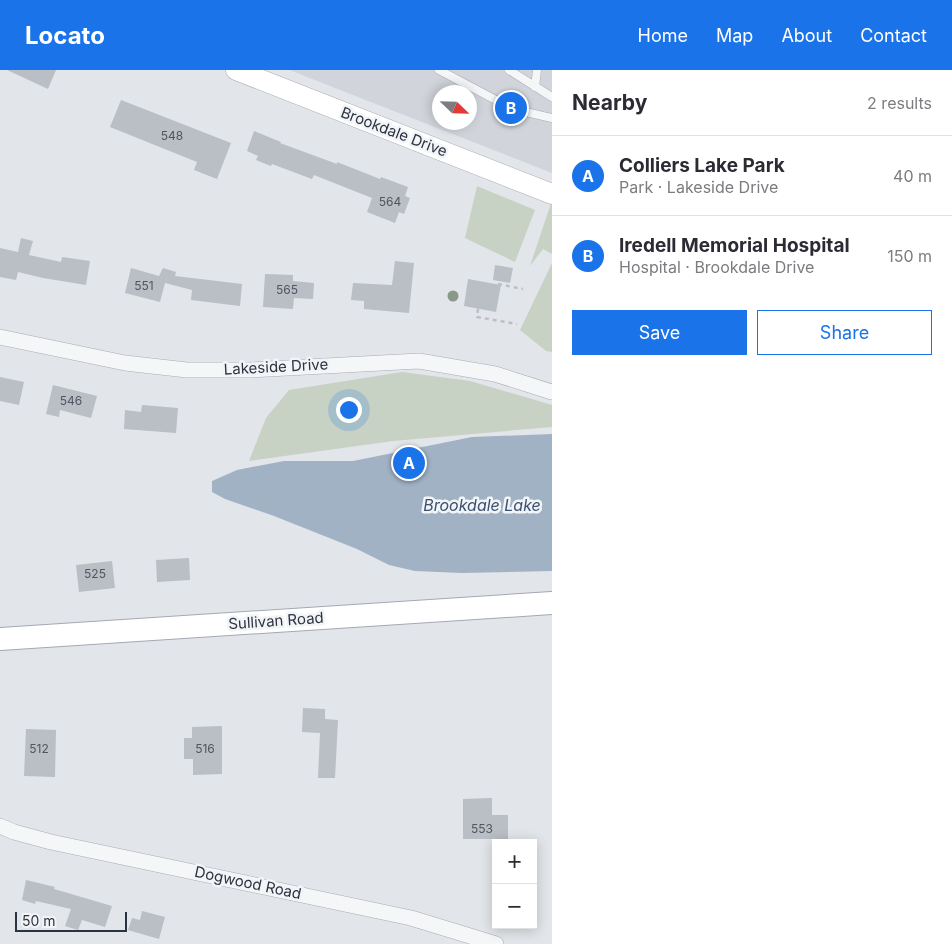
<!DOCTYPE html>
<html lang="en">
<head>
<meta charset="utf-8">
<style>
	:root { --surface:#fff; --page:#f7f7f7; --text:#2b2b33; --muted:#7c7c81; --line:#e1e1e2; --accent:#1a73e8 }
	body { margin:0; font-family:Inter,sans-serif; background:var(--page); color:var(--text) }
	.controls { position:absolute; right:15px; bottom:15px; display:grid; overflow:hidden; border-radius:0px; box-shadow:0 2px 12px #0003 }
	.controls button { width:45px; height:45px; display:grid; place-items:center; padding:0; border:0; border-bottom:1px solid var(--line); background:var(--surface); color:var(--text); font:25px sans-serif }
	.compass { position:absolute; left:432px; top:15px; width:45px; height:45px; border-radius:50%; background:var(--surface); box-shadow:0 2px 12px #0003; rotate:113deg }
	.scale { position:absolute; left:15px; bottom:12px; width:112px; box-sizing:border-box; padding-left:5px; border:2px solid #2c3340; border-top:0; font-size:14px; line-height:18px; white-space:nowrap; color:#2c3340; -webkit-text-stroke:4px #f2f4f7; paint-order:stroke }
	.you { position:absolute; left:348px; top:339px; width:18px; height:18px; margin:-12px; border:4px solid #fff; border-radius:50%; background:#1a73e8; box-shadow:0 0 0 8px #1a73e833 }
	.badge { display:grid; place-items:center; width:32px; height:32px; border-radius:50%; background:var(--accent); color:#fff; font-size:16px; font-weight:700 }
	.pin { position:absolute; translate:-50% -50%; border:2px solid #fff; box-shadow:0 1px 5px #0006 }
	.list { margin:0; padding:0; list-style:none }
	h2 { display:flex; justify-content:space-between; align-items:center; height:65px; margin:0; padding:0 20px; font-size:21px }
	h2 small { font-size:16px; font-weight:400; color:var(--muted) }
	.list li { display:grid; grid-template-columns:32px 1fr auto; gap:15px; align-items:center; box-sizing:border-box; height:80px; padding:0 20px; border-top:1px solid var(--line) }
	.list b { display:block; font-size:19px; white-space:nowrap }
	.list p { margin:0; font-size:16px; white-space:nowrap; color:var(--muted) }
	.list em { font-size:16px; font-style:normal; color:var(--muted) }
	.actions { display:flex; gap:10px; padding:15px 20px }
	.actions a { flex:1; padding:11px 0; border:1px solid var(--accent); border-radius:0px; text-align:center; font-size:18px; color:var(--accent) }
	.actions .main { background:var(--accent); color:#fff }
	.map { position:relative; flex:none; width:552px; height:874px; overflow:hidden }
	header { display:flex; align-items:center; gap:30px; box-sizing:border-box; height:70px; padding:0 25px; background:var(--accent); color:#fff }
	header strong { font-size:24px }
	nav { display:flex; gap:28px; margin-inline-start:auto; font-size:18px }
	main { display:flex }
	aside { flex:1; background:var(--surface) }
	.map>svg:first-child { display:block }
	.built { fill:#d1d4db; fill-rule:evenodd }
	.green { fill:#c7d2c4 }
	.water { fill:#a1b2c5 }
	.building { fill:#babec5 }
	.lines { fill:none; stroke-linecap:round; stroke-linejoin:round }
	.lane-casing { stroke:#a8acb3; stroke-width:9 }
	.street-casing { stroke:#a8acb3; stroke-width:16 }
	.secondary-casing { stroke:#a8acb3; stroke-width:21 }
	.primary-casing { stroke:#a3a9b4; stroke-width:24 }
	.path { stroke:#bdbfc4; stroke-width:2.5; stroke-dasharray:4 4; stroke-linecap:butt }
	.lane { stroke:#f5f6f8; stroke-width:8 }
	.street { stroke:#f5f6f8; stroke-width:15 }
	.secondary { stroke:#fff; stroke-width:20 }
	.primary { stroke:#fff; stroke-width:22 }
	.tree { fill:#899989 }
	.labels { text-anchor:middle; stroke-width:5; stroke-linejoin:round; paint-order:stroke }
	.number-label { font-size:12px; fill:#505661 }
	.street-label { font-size:15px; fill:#2c3340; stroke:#f2f4f7 }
	.water-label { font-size:16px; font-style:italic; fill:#3a5170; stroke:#f2f4f7 }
</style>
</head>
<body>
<header>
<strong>Locato</strong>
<nav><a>Home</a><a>Map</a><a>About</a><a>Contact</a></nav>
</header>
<main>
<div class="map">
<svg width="552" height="874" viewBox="0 0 552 874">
	<rect width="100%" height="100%" fill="#e2e5e9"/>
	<path class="built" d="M290 0H552V103L307 7ZM440 22H470V52H440Z"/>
	<path class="green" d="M477 116 535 140 515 192 465 168Z
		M552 130V184L543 179 530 196Z
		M552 193V282L546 281 520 260Z
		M402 302 470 311 552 335V357L393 371 249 391 266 348 289 320Z"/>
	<path class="water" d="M552 364V501L462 503 415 501 389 495 357 479 274 446 225 429 212 422V411L237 400 284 391H353L472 367Z"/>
	<path class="building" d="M7 0H56L48 19Z
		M121 30 231 73 217 109 194 100 197 92 110 57Z
		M254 61 281 72 280 73 337 94V92L380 109 381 107 408 117 405 126 410 128 404 144 399 142 395 153 367 142 372 128 314 105 312 109 272 94 271 96 256 90 258 86 247 81Z
		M21 168 33 171 29 185 61 192 62 187 90 191 86 215 43 208 18 202 16 210 0 207V178L18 182Z
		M395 191 414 193 409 243 364 239V231L351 230 353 213 392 215Z
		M495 195 513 198 510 213 493 210Z
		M131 198 159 206 163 198 176 202 175 206 242 214 240 236 191 230 192 220 165 213 160 232 125 223Z
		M265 204 293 205V211L314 213 313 229 294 228 293 239 263 237Z
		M468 209 501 215 496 242 464 236Z
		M0 307 24 312 19 335 0 331Z
		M53 315 97 326 91 348 60 340 59 347 46 344Z
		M142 335 178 338 176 363 124 359 125 340 141 342Z
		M189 488 190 510 157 512 156 490Z
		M112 491 115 518 79 522 76 495Z
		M303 638 325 639V649L338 650 335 708H318L320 663 302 662Z
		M222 656V704L193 705V689H184V668H192V657Z
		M26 659 56 660 55 707 24 706Z
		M492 728V745H508V769H463V729Z
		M26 810 55 817 54 819 112 836 105 857 82 850 78 860 65 856 71 839 36 831 35 834 22 830Z
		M142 841 165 847 159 869 128 860 132 848 140 850Z"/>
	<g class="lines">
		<g class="lane-casing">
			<path id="lane" d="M439 0 513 39 552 48
				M509 0 552 27
				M535 17 537 0"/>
		</g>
		<g class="street-casing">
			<path id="street" d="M0 267 125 293 187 300H251L419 291 495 304 552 322
				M0 756 14 762 51 772 411 848 496 874"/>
		</g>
		<g class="secondary-casing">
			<path id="secondary" d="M236 0 552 124"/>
		</g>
		<g class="primary-casing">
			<path id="primary" d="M0 569 552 533"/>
		</g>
		<path class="path" d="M498 214 523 219
			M478 239 477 247 517 254"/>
		<use href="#lane" class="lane"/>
		<use href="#street" class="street"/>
		<use href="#secondary" class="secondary"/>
		<use href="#primary" class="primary"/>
	</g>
	<circle class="tree" cx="453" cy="226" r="5.5"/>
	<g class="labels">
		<g class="number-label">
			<text x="172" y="70">548</text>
			<text x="390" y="136">564</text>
			<text x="144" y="220">551</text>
			<text x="287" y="224">565</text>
			<text x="71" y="335">546</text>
			<text x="95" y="508">525</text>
			<text x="39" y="683">512</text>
			<text x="205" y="683">516</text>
			<text x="482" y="763">553</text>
		</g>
		<g class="street-label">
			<text transform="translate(394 62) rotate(21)" y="5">Brookdale Drive</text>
			<text transform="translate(276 297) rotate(-3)" y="5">Lakeside Drive</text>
			<text transform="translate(276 551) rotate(-4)" y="5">Sullivan Road</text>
			<text transform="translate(248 813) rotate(12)" y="5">Dogwood Road</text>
		</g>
		<g class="water-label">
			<text x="482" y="441">Brookdale Lake</text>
		</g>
	</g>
</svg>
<div class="controls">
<button>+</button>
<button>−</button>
</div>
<svg class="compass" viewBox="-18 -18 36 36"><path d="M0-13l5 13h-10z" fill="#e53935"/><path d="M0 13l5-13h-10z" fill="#7c7c81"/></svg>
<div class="scale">50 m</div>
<div class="you"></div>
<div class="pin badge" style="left:409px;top:393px">A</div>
<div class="pin badge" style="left:511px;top:38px">B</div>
</div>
<aside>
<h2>Nearby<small>2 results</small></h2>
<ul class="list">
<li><span class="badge">A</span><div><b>Colliers Lake Park</b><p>Park · Lakeside Drive</p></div><em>40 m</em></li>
<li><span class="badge">B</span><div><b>Iredell Memorial Hospital</b><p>Hospital · Brookdale Drive</p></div><em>150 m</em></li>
</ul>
<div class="actions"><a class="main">Save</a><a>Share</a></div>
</aside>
</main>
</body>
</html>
